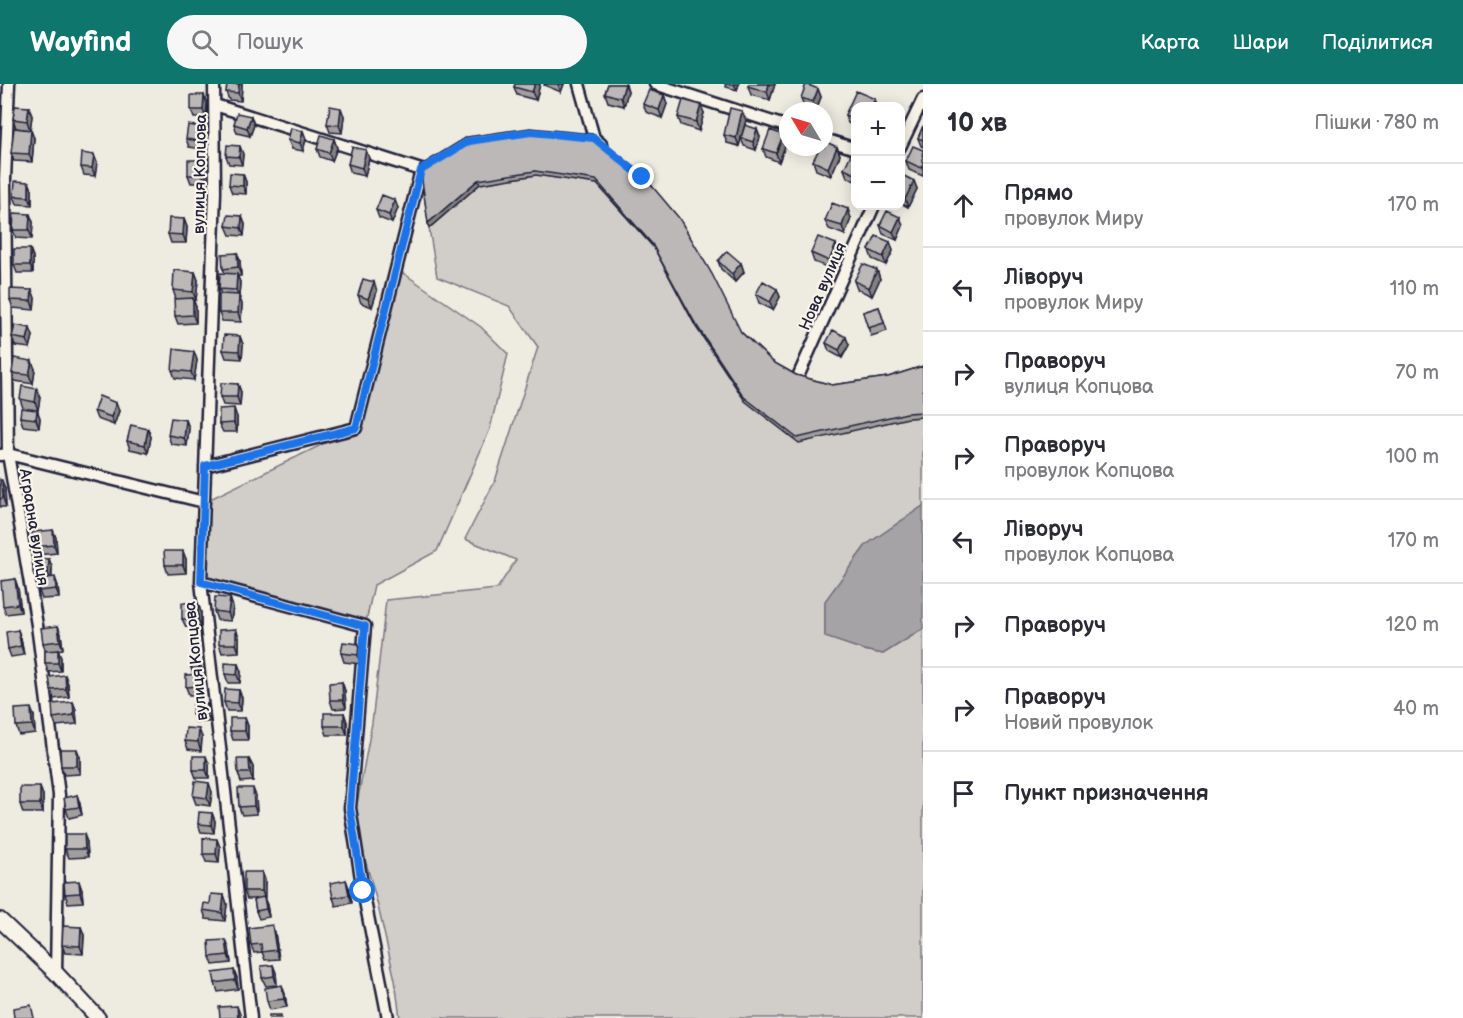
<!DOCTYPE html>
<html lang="uk">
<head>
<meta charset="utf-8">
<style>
	:root { --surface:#fff; --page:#f7f7f7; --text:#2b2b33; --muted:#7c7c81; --line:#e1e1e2; --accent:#0f766e }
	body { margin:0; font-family:"Balsamiq Sans",sans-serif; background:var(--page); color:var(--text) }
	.controls { position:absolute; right:18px; top:18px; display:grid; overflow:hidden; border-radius:12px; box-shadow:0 3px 15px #0003 }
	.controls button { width:54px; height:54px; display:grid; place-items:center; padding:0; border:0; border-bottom:2px solid var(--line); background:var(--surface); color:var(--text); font:30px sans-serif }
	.compass { position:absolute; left:779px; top:18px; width:54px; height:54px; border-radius:50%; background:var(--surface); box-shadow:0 3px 15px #0003; rotate:308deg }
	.stop { position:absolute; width:18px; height:18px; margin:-14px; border:4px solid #1a73e8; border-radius:50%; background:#fff }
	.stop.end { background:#1a73e8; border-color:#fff; box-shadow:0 2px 6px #0008 }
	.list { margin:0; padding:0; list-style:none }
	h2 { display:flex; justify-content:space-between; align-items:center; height:78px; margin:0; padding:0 24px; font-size:26px }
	h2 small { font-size:20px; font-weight:400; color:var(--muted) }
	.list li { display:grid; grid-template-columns:39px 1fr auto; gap:18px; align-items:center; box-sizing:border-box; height:84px; padding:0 24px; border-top:2px solid var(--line) }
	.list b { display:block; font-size:22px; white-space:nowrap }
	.list p { margin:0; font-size:20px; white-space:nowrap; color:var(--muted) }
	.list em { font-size:20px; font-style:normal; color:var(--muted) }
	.icon { flex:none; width:33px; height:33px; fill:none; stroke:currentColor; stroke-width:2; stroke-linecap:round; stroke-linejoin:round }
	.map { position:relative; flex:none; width:923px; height:934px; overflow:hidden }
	header { display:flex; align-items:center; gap:36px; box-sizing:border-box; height:84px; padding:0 30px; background:var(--accent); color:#fff }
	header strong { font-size:28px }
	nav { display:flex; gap:33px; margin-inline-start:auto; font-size:21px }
	.search { width:420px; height:54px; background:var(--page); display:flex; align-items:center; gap:15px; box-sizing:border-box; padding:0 21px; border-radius:33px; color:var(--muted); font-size:22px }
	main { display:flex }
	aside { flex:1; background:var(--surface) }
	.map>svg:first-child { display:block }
	.green { fill:#d1cdc9; stroke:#7a7882; stroke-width:1.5 }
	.water { fill:#a6a3a6; stroke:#716f7b; stroke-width:1.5 }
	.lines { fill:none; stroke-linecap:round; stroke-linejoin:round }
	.minor-casing { stroke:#22223b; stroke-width:15 }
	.major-casing { stroke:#22223b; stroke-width:18 }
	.minor { stroke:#f7f3e8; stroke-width:10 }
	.major { stroke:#f7f3e8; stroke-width:14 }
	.wall { fill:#a19e9d; stroke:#22223b; stroke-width:1.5 }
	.shaded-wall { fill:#838180; stroke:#22223b; stroke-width:1.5 }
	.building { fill:#bbb8b7; stroke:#22223b; stroke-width:1.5 }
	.route { stroke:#1a73e8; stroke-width:8 }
	.labels { text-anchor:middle; stroke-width:4.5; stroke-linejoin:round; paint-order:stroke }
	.street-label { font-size:16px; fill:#22223b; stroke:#f7f3e8 }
</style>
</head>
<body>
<header>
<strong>Wayfind</strong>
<div class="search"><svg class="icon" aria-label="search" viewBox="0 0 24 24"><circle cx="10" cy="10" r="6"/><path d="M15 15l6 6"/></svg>Пошук</div>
<nav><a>Карта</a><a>Шари</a><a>Поділитися</a></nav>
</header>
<main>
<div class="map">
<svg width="923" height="934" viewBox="0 0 923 934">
	<rect width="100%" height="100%" fill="#eeebe1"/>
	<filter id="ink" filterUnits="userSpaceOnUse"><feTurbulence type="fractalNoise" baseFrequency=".0167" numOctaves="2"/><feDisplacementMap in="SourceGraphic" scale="12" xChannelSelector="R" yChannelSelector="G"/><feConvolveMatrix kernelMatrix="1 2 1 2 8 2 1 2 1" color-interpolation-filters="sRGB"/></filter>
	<g filter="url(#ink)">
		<path class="green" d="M536 91 597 100 654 164 696 243 799 358 908 334 923 333V422L866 461 825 518V552L864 566 883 570 923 545V934H400L395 896 377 818 354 736 372 639 386 516 497 505 516 476 465 455 495 397 538 263 509 222 437 193 429 144 480 100Z
			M396 184 481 243 508 270 490 345 437 467 374 501 365 542 201 498 204 418 356 344Z"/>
		<path class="water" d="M923 422V545L883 570 864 566 825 553V517L866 461Z"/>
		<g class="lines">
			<g class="minor-casing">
				<path id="minor" d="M9 0 5 95 8 370 37 541 59 711 56 889
					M214 0 215 108 201 498 251 934
					M579 0 594 54 601 60
					M655 0 788 43
					M215 21 421 86
					M824 55 856 65
					M900 63 923 15
					M797 295 874 122
					M0 371 8 370 204 418
					M205 382 356 344 421 86
					M201 498 365 542 350 724 363 807 388 934"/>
			</g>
			<g class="major-casing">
				<path id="major" d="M0 836 56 889 98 934"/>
			</g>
			<use href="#minor" class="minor"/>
			<use href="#major" class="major"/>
		</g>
		<path class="wall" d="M242 0 241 17 229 16 226 8Z
			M515 0H540L536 16 517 11 514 3Z
			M544 0H564L561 8 544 1Z
			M608 0H626L628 7 624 22 608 18 605 9Z
			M725 0H739L737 6 726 3Z
			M749 0H775L770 16 751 11 748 2Z
			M818 5 821 13 816 26 804 22 801 14Z
			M204 11 207 20 206 34H194L191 26Z
			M664 11 667 20 662 34 646 28 643 20Z
			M855 22V43L848 39 845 31Z
			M29 23 32 32 30 46 16 44 13 35Z
			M704 29 699 47 681 41 678 33Z
			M251 32 254 41 250 52 237 49 234 40Z
			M344 32 342 49 330 48 327 40Z
			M746 36 741 53H760L756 66 744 62 741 54 739 62 727 59 724 51Z
			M923 42V63L921 62 918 54Z
			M202 43 205 52 202 65 189 63 186 55Z
			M303 47 306 55 303 67 292 65 288 56Z
			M592 50 741 248 773 278 796 291 832 301 888 293 923 282V333L908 334 799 359 745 317 696 243 654 164 597 100 536 91 480 100 429 144 420 82Z
			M783 51 786 59 779 78 766 73 763 65Z
			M34 54 32 78 14 77 11 69Z
			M334 55 337 64 332 77 320 73 317 65Z
			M837 63 840 71 831 92 816 86 813 77Z
			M923 66V92L909 86 906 77Z
			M243 70 242 81 229 80 226 72Z
			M855 70V97L847 93 844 85Z
			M94 71 97 79 95 92 84 91 81 83Z
			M369 74 365 92 351 89 348 80Z
			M203 76 206 84V99H191L188 91Z
			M243 90 246 98V110L232 109 229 101Z
			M900 90 914 97 917 105 908 123 900 119Z
			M29 98 32 106V121L17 120 14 112Z
			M398 124 392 139 379 134 376 126Z
			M900 133 903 142 897 156 883 150 880 141Z
			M851 134 845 151 829 145 825 137Z
			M184 135 187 143 186 159H171L168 150Z
			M33 138 32 155 16 154 13 146Z
			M245 140 244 152 230 151 226 142Z
			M890 158 893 167 886 181 872 175 869 166Z
			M30 165 33 173V189H17L14 181Z
			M839 168 832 185 814 178 811 169Z
			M237 169 240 177 241 192H237L240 198 239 212 242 220 241 238 222 237 219 229 221 210 219 205 225 189 223 185Z
			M718 177 741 179 744 188 735 198 721 185Z
			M877 186 880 195 872 212 857 205 854 197Z
			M195 188 198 196 196 216H193L196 223V239L178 240 175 232 180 215H176L173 206Z
			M777 205 780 213 773 226 759 219 756 210Z
			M32 206 35 214 34 226 13 224 10 216Z
			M377 207 372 223 361 219 358 211Z
			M879 223 887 247 871 252 863 228Z
			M33 252 30 264 15 262 12 253Z
			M826 259 849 261 842 274 829 267Z
			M243 260 242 275 226 274 223 266Z
			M194 268 197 276 194 296 175 294 172 286Z
			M35 285 33 300 15 297 12 289Z
			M238 300 241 308 240 322 223 321 220 313Z
			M40 313 38 326H37L40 334 39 344 23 342 20 333 23 324 20 315Z
			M94 327H119L114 341 97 335Z
			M237 333V348H223L219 340Z
			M186 336 189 344 187 362 171 360 168 351Z
			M148 345 151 353 148 369 130 365 127 357Z
			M0 396 5 405 6 423H0Z
			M53 446 56 454 57 469 37 471 34 463Z
			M49 475 52 483V493L58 502 59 514 42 515 39 507 38 497H36L33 488Z
			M186 475V489L168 490 165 481Z
			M15 495 18 504 21 528 6 530 3 522Z
			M230 514 233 523 231 537 217 536 214 527Z
			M198 519 201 528V543H186L182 535Z
			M58 542 61 550 63 565 58 566 61 574V587L48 588 45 579V566L43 559Z
			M236 545 239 553V568L222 569 219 560Z
			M18 546 21 555 24 571 11 573 8 565Z
			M363 568 361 580 344 578 341 569Z
			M191 577 202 585V592H199L201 599 202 611H189L186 603 193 590 191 584Z
			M238 580 241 588 240 599H228L225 590Z
			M65 591 68 600 69 613 54 615 51 606Z
			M342 598 345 607 346 624 333 625 330 616Z
			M239 606 242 614 241 627H227L224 618Z
			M73 618 76 626 77 640 56 642 53 634Z
			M207 620 210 628V638H196L192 630Z
			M344 629 347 638V651H327L324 642Z
			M34 632 35 649 19 651 16 642Z
			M245 634 248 642V656H233L230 647Z
			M202 653 201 667 188 665 185 657Z
			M80 673V690L64 691 61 682Z
			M249 675 253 683V697L241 698 238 689Z
			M209 680V694H196L193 686Z
			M212 708 210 722 196 720 193 712Z
			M43 711V729H23L20 720Z
			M77 711 80 720 82 731 69 734 66 725Z
			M256 712 257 730 242 731 239 723Z
			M212 729 215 737 214 749 201 748 198 740Z
			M87 758 88 773 69 774 65 765Z
			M220 763 219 779 206 778 203 770Z
			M262 788 265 796 264 815 267 821 269 833 259 835 256 827 254 815H247L244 807Z
			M346 796 349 804 352 819 336 822 333 814Z
			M82 806 83 818 68 819 65 810Z
			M224 811 227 820 225 837 206 835 203 826 210 820Z
			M81 843 84 851 83 870 65 869 62 861Z
			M275 849 279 875 265 876 262 868 254 869 251 861Z
			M229 864 231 879 213 881 210 873Z
			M273 881 276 889 277 901 266 902 262 894Z
			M234 886 237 894 238 905 218 908 215 899Z
			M285 910 287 923 270 926 267 917Z"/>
		<path class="shaded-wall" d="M239 0H242L241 17 238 9Z
			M535 0H540L536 16 532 8Z
			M558 0H564L561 8Z
			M625 0 628 7 624 22 621 14Z
			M734 0H739L737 6Z
			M769 0H775L770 16 767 8Z
			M818 5 821 13 816 26 813 18Z
			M204 11 207 20 206 34 203 26Z
			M664 11 667 20 662 34 659 26Z
			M875 15 877 22H871Z
			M701 21 704 29 699 47 696 38Z
			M29 23 32 32 30 46 27 37Z
			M341 24 344 32 342 49 339 41Z
			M742 27 746 36 739 62 736 54Z
			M251 32 254 41 250 52 247 44Z
			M202 43 205 52 202 65 199 57Z
			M757 45 760 53 756 66 753 58Z
			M31 46 34 54 32 78 29 70Z
			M303 47 306 55 303 67 300 59Z
			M783 51 786 59 779 78 776 69Z
			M334 55 337 64 332 77 329 69Z
			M240 62 243 70 242 81 239 73Z
			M837 63 840 71 831 92 828 84Z
			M366 66 369 74 365 92 362 84Z
			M94 71 97 79 95 92 92 84Z
			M203 76 206 84V99L203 91Z
			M243 90 246 98V110L243 102Z
			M478 96 480 100 429 144 428 139Z
			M914 97 917 105 908 123 905 115Z
			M29 98 32 106V121L29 113Z
			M395 116 398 124 392 139 389 131Z
			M848 125 851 134 845 151 842 142Z
			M30 130 33 138 32 155 29 146Z
			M242 132 245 140 244 152 241 144Z
			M900 133 903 142 897 156 893 148Z
			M184 135 187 143 186 159 183 151Z
			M890 158 893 167 886 181 883 173Z
			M836 160 839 168 832 185 829 177Z
			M30 165 33 173V189L30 181Z
			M237 169 240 177 241 192 238 183Z
			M741 179 744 188 735 198 732 190Z
			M877 186 880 195 872 212 869 204Z
			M195 188 198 196 196 216 193 208Z
			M237 190 240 198 239 212 242 220 241 238 238 229 239 214 236 206Z
			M374 198 377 207 372 223 368 215Z
			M777 205 780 213 773 226 770 218Z
			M32 206 35 214 34 226 31 217Z
			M193 214 196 223V239L193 231Z
			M30 244 33 252 30 264 27 256Z
			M240 252 243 260 242 275 239 267Z
			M846 253 849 261 842 274 839 266Z
			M194 268 197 276 194 296 191 288Z
			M32 277 35 285 33 300 29 291Z
			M238 300 241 308 240 322 237 313Z
			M37 305 40 313 38 326 35 318Z
			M116 319 119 327 114 341 111 333Z
			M234 324 237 333V348L234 339Z
			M37 326 40 334 39 344 36 335Z
			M186 336 189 344 187 362 184 354Z
			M148 345 151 353 148 369 145 361Z
			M2 396 5 405 6 423 3 414Z
			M53 446 56 454 57 469 54 461Z
			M183 467 186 475V489L183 481Z
			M49 475 52 483 51 498 48 489Z
			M55 493 58 502 59 514 56 505Z
			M15 495 18 504 21 528 18 520Z
			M230 514 233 523 231 537 228 529Z
			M198 519 201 528V543L198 535Z
			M58 542 61 550 63 565 60 557Z
			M236 545 239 553V568L236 560Z
			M18 546 21 555 24 571 21 562Z
			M359 560 363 568 361 580 358 571Z
			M58 566 61 574V587L58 579Z
			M199 577 202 585V592L199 584Z
			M238 580 241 588 240 599 237 591Z
			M198 590 201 599 202 611 198 602Z
			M65 591 68 600 69 613 66 605Z
			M342 598 345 607 346 624 343 616Z
			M239 606 242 614 241 627 238 619Z
			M73 618 76 626 77 640 74 631Z
			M207 620 210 628V638L207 630Z
			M31 624 34 632 35 649 32 641Z
			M344 629 347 638V651L344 642Z
			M245 634 248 642V656L245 647Z
			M199 645 202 653 201 667 198 658Z
			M77 665 80 673V690L77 682Z
			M206 672 209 680V694L206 686Z
			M249 675 253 683V697L250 689Z
			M209 699 212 708 210 722 207 714Z
			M40 703 43 711V729L40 720Z
			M253 704 256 712 257 730 254 722Z
			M77 711 80 720 82 731 79 723Z
			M212 729 215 737 214 749 211 741Z
			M84 750 87 758 88 773 85 765Z
			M217 755 220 763 219 779 216 770Z
			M262 788 265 796V815L262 807Z
			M346 796 349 804 352 819 349 811Z
			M79 797 82 806 83 818 80 809Z
			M224 811 227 820 225 837 222 829Z
			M264 813 267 821 269 833 266 825Z
			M272 841 275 849 279 875 276 866Z
			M81 843 84 851 83 870 80 862Z
			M226 856 229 864 231 879 228 871Z
			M273 881 276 889 277 901 274 892Z
			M234 886 237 894 238 905 235 896Z
			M282 901 285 910 287 923 284 915Z
			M237 922 240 930 241 934H238Z"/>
		<path class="building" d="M227 0H239L238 9 226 8Z
			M515 0H535L532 8 514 3Z
			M608 0H625L621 14 605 9Z
			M749 0H769L767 8 748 2Z
			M806 0 818 5 813 18 801 14Z
			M649 6 664 11 659 26 643 20Z
			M856 7 875 15 871 22H855V36L845 31Z
			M191 11H204L203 26H191Z
			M683 16 701 21 696 38 678 33Z
			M15 22 29 23 27 37 13 35Z
			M330 22 341 24 339 41 327 40Z
			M730 24 742 27 736 54 724 51Z
			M237 29 251 32 247 44 234 40Z
			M188 41 202 43 199 57 186 55Z
			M745 41 757 45 753 58 741 54Z
			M923 42V56L918 54Z
			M14 44 31 46 29 70 11 69Z
			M291 44 303 47 300 59 288 56Z
			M530 44 592 50 641 89 679 134 712 190 741 248 773 278 796 291 832 301 888 293 923 282V328L907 329 797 354 744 313 695 239 652 160 596 96 535 87 478 96 428 139 420 82 467 53Z
			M770 46 783 51 776 69 763 65Z
			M321 51 334 55 329 69 317 65Z
			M824 57 837 63 828 84 813 77 820 63H824Z
			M227 61 240 62 239 73 226 72Z
			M913 62 923 66V80L921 84 906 77Z
			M352 63 366 66 362 84 348 80Z
			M852 68 855 70V90L844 85Z
			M82 69 94 71 92 84 81 83Z
			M188 76H203V91H188Z
			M230 89 243 90V102L229 101Z
			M900 90 914 97 905 115 900 112Z
			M15 97 29 98V113L14 112Z
			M382 111 395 116 389 131 376 126Z
			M832 119 848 125 842 142 825 137Z
			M887 127 900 133 893 148 880 141Z
			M14 129 30 130 29 146H13Z
			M228 131 242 132 241 144 226 142Z
			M169 134 184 135 183 151 168 150Z
			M876 152 890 158 883 173 869 166Z
			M818 153 836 160 829 177 811 169Z
			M14 165H30V181H14Z
			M727 167 741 179 732 190 718 177Z
			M237 169 238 183 223 185 222 170Z
			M863 180 877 186 869 204 854 197Z
			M174 186 195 188 193 208 173 206Z
			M220 189 237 190 236 206 219 205Z
			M363 195 374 198 368 215 358 211Z
			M763 197 777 205 770 218 756 210Z
			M10 205 32 206 31 217 10 216Z
			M219 210 239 211 238 229H219Z
			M193 214V231L175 232 174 215Z
			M879 223 884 239 868 244 863 228Z
			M15 241 30 244 27 256 12 253Z
			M833 246 846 253 839 266 826 259Z
			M224 251 240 252 239 267 223 266Z
			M174 265 194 268 191 288 172 286Z
			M14 274 32 277 29 291 12 289Z
			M221 299 238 300 237 313H220Z
			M22 302 37 305 35 318 20 315Z
			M99 312 116 319 111 333 94 327Z
			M21 324 37 326 36 335 20 333Z
			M234 324V339L219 340V325Z
			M171 334 186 336 184 354 168 351Z
			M131 341 148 345 145 361 127 357Z
			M0 396H2L3 414 0 415Z
			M53 446 54 461 34 463 32 448Z
			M164 467H183V481H165Z
			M34 474 49 475 48 489 33 488Z
			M55 493 56 505 39 507 38 495Z
			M15 495 18 520 3 522 1 497Z
			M215 513 230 514 228 529 214 527Z
			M182 519H198V535H182Z
			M58 542 60 557 43 559 41 544Z
			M236 545V560H219V546Z
			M18 546 21 562 8 565 6 548Z
			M343 558 359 560 358 571 341 569Z
			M58 566V579H45V567Z
			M191 577H199V584H191Z
			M225 579 238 580 237 591 225 590Z
			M198 590V602L186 603V591Z
			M65 591 66 605 51 606 49 593Z
			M342 598 343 616H330L329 599Z
			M225 605 239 606 238 619 224 618Z
			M73 618 74 631 53 634 52 620Z
			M193 620H207V630H192Z
			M31 624 32 641 16 642 15 625Z
			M324 629H344V642H324Z
			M230 634H245V647H230Z
			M186 644 199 645 198 658 185 657Z
			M60 665H77V682H61Z
			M193 672H206V686H193Z
			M237 675H249L250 689H238Z
			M195 697 209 699 207 714 193 712Z
			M20 703H40V720H20Z
			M238 704H253L254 722 239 723Z
			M77 711 79 723 66 725 64 714Z
			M199 728 212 729 211 741 198 740Z
			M65 750H84L85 765H65Z
			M203 754 217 755 216 770H203Z
			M244 788H262V807H244Z
			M346 796 349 811 333 814 330 799Z
			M79 797 80 809 65 810 64 798Z
			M211 810 224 811 222 829 203 826 204 819 210 820Z
			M264 813 266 825 256 827 254 815Z
			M272 841 276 866 262 868 261 860 251 861 249 844Z
			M63 842 81 843 80 862 62 861Z
			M226 856 228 871 210 873 209 857Z
			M273 881 274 892 262 894 261 882Z
			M234 886 235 896 215 899 213 889Z
			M282 901 284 915 267 917 265 904Z
			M31 921 34 934H14L13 924Z
			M237 922 238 934H220L219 923Z
			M269 931H281V934H269Z"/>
	</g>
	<g class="lines" filter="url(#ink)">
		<path class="route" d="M363 807 350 724 365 542 201 498 205 382 356 344 421 86 469 57 531 48 594 54 642 93"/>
	</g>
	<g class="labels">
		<g class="street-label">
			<text transform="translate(199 90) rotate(-89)" y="6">вулиця Копцова</text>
			<text transform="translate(822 202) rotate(-66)" y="6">Нова вулиця</text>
			<text transform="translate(35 443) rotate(81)" y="6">Аграрна вулиця</text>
			<text transform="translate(195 577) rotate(-96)" y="6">вулиця Копцова</text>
		</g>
	</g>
</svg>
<div class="controls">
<button>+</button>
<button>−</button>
</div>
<svg class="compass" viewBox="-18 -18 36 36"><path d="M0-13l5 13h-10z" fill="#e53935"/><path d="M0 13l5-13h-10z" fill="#7c7c81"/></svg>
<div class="stop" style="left:363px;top:807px"></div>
<div class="stop end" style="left:642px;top:93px"></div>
</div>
<aside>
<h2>10 хв<small>Пішки · 780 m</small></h2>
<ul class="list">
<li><svg class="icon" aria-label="ahead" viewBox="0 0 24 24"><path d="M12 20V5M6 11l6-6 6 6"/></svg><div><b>Прямо</b><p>провулок Миру</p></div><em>170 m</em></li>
<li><svg class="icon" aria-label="left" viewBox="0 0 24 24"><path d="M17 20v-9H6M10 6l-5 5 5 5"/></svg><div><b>Ліворуч</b><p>провулок Миру</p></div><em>110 m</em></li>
<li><svg class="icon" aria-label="right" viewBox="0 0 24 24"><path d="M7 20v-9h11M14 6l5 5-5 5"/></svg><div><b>Праворуч</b><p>вулиця Копцова</p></div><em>70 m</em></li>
<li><svg class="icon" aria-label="right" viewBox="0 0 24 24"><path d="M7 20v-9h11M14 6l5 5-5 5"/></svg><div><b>Праворуч</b><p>провулок Копцова</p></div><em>100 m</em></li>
<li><svg class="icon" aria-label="left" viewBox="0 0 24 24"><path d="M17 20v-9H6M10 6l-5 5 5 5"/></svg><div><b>Ліворуч</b><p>провулок Копцова</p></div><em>170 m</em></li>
<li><svg class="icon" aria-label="right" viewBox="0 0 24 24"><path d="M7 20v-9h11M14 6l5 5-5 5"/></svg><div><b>Праворуч</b></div><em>120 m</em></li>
<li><svg class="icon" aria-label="right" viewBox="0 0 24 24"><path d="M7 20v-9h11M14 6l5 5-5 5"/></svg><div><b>Праворуч</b><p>Новий провулок</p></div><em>40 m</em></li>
<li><svg class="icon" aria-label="arrive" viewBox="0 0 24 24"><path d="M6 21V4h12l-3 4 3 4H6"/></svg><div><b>Пункт призначення</b></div></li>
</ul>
</aside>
</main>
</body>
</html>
